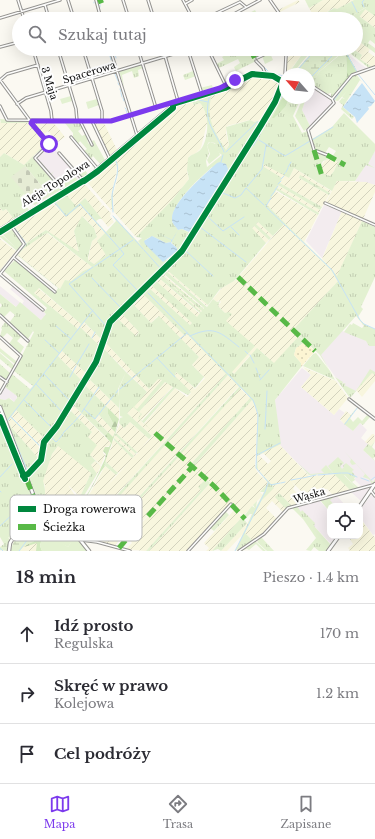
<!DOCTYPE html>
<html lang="pl">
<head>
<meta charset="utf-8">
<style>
	:root { --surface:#fff; --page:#f7f7f7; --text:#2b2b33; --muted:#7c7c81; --line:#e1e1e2; --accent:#7c3aed }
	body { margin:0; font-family:"Libre Baskerville",serif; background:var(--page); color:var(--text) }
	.controls { position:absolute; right:12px; bottom:12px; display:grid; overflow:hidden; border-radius:8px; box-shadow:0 4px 16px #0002 }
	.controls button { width:36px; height:36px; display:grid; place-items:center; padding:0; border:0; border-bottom:1px solid var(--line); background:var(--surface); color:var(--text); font:20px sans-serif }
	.compass { position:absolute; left:279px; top:68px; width:36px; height:36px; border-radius:50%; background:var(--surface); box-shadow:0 4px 16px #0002; rotate:298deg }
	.stop { position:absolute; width:12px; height:12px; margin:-9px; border:3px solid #7c3aed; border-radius:50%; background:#fff }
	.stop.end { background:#7c3aed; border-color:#fff; box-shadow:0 1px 4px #0008 }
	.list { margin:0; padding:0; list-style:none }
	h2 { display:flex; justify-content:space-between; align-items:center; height:52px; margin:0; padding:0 16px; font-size:17px }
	h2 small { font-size:13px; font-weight:400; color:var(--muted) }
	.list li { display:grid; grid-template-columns:26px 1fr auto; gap:12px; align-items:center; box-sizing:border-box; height:60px; padding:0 16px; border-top:1px solid var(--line) }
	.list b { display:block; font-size:15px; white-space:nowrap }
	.list p { margin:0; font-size:13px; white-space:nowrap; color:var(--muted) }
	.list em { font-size:13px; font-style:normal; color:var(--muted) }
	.icon { flex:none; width:22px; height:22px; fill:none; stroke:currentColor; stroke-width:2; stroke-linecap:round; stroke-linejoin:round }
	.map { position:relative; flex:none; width:375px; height:551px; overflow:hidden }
	.search { position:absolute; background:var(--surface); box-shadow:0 4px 16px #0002; left:12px; right:12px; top:12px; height:44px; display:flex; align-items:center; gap:10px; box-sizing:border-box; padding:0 14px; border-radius:22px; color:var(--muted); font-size:15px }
	.sheet { height:232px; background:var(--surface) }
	nav { display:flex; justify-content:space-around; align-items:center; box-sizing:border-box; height:56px; border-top:1px solid var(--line); background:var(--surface); font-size:11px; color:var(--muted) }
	nav a { display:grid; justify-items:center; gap:2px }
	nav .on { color:var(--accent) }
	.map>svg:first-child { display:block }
	.industrial { fill:#f3ecef }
	.farmland { fill:url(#farmland-furrows) }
	.grass { fill:url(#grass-tufts); fill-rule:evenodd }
	.forest { fill:url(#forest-firs) }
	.wetland { fill:url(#wetland-marsh) }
	.sand { fill:url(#sand-dots) }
	.cemetery { fill:url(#cemetery-stones) }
	.park { fill:#e3f1d1 }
	.water { fill:url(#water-ripples) }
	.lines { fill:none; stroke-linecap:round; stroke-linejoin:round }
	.stream { stroke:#c7e3f6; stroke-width:1 }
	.minor-casing { stroke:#959491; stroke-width:3.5 }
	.tertiary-casing { stroke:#959491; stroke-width:4.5 }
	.minor { stroke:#fefefd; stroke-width:1.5 }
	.tertiary { stroke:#fefefd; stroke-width:2.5 }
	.quiet { stroke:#58b947; stroke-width:5; stroke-dasharray:10 5; stroke-linecap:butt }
	.cycleway-casing { stroke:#fff; stroke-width:8 }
	.cycleway { stroke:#00873e; stroke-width:6 }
	.route { stroke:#7c3aed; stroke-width:5 }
	.labels { text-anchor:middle; stroke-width:4; stroke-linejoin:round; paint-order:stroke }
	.street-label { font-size:10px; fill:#0e0e0e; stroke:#fff }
	.key { fill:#fff; stroke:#b7b7b7; stroke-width:1 }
	.key-label { font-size:11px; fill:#0e0e0e }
</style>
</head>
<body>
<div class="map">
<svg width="375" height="551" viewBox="0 0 375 551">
	<defs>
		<pattern id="farmland-furrows" width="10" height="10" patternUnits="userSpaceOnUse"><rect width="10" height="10" fill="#f8f6de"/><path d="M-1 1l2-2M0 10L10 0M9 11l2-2" fill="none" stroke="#d3d2bd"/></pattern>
		<pattern id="grass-tufts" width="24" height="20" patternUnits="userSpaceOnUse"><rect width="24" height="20" fill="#e3f1d1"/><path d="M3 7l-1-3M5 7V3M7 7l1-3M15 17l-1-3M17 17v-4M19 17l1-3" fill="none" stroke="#c2cdb2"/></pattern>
		<pattern id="forest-firs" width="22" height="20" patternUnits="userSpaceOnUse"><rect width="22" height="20" fill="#d3e9bf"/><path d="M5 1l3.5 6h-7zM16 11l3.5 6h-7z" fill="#b4c7a3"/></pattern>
		<pattern id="wetland-marsh" width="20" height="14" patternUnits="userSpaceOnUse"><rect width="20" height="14" fill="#e3f1d1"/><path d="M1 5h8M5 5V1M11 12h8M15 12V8" fill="none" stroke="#c2cdb2"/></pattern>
		<pattern id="sand-dots" width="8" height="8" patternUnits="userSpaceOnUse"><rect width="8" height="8" fill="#fcf5d3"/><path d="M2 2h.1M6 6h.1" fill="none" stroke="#d7d1b4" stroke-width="1.8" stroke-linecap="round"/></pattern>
		<pattern id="cemetery-stones" width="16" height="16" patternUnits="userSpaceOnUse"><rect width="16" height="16" fill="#e6ecd5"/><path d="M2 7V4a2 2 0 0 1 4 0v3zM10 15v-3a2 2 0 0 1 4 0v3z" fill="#c4c9b6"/></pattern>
		<pattern id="water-ripples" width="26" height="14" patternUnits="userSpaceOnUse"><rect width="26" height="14" fill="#c7e3f6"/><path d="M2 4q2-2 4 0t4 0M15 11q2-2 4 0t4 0" fill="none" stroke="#aac2d2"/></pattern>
	</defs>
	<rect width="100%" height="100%" fill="#fbf9f2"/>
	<path class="industrial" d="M349 55 366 68 357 71Z
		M315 87 333 103 310 126 302 110 306 98H309V93Z
		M51 145 81 179 64 189 36 158Z
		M375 151V185L355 181Z
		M324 205 342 211 322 258 306 241Z
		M0 286 22 304 24 301 10 289 13 286 46 314 41 320 23 305 19 309 0 294Z
		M342 331 355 335 375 346V375L372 373 350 398 320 355Z
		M302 368 311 375 301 387 334 415 339 409 345 413 340 420 353 431 360 423 367 430 361 438 368 444 363 450 375 461V479L370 485 362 487 354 479 356 477 349 473 309 475 279 444 275 400Z
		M5 387 17 396 16 401 14 402 10 398 5 400 0 399V394Z
		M364 488 370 489 361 501 351 492Z
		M371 495 375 498V534L373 535 360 517V510Z
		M337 496 346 506H335L328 499Z
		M320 501 330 512V536H336L331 544 296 507Z"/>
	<path class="farmland" d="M298 0 300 2 280 12 278 10Z
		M323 0H354L337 9 333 8 316 19H304L313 15 309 8Z
		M365 9 375 16V28L359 16Z
		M356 39 370 49 368 52 375 57V66L372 67 360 59 362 55 353 49H356Z
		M260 49H267V52L274 49 256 58 253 52Z
		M299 51 303 53 287 74V58Z
		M252 75 275 77 283 83 274 102 262 120 253 122 249 120 227 126 226 133 229 145 226 150 211 124 209 106 212 94 227 89Z
		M190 100 194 105 200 103 204 107 206 110 207 123 201 148 195 154 189 156 187 172 189 179 173 199 136 237 114 212 113 195 118 177 117 161 115 157 178 105Z
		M0 122 28 123 46 144 24 165 4 153 0 157Z
		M33 122H53L65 137 53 145 46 138 51 134 48 131 43 135Z
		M92 122 104 123 117 150 109 156Z
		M327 158H331L338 162 334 171 330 176 322 173 320 167Z
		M113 159 116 163V173L111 196 112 211 86 181Z
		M263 163 289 178 294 168 331 191 330 193 300 176 299 178 329 195 322 207 280 183 282 178 263 167Z
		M337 181 366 182 375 185V192L363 219 326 202Z
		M80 182H83L102 204 99 208 103 205 111 213 110 216 114 222 108 227 85 198 76 206 64 192Z
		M278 185 320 210 319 213 277 188Z
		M275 191 318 215 304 242 267 205Z
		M51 202 66 217 81 205 105 233 97 241 106 252 105 257 94 264 88 260 92 241 97 237 94 228 83 216 74 231 79 253 46 230 26 243 13 225Z
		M0 208 3 211 6 209 14 219 0 227Z
		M342 211 362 221 337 277 322 259Z
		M258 222 273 236 271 238 256 224Z
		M284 224 330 269 338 281 293 330 239 276Z
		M254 226 269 240 266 243 251 229Z
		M47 233 92 267 83 271 71 281 66 280 60 289 18 255 27 245Z
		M0 239 16 251 0 270Z
		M167 270 208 305 207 306 166 271Z
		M163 274 204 309 203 310 162 275Z
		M161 276 202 311 201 312 160 277Z
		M159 278 200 314 197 318 156 281Z
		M239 278 299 336 274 364 262 352 250 355 234 374 232 372 225 313 218 306 221 302 219 300 217 302 213 299 222 288Z
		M152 285 192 323 190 325 149 288Z
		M38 288 81 324 78 329 34 293Z
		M143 294 185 336 187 334 226 374 79 536 71 526 76 520 70 514 77 510 89 495 105 466 116 475 107 486 130 461 118 473 105 461 112 446V442L114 440 132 458 138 453 116 433 120 424 124 428 130 422 149 439 141 449 166 421 152 436 127 413 147 392 104 349 106 343 149 389 158 378 162 380 137 410 139 412 165 382 173 386 141 421 144 424 175 388 187 397 191 393 175 376 177 371 195 389 205 378 192 365 199 357 158 316 151 323 133 304Z
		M122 314 139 332 135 336 118 319Z
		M83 322 102 340 100 346 80 327Z
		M62 351 87 374 83 382 58 356Z
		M303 367 336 381 348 398 334 415 301 387 311 375Z
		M372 372 375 375V381L362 397 356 390Z
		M228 375 239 386 98 542 82 539 81 538Z
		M89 379 119 408V419L85 385Z
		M240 388 250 398 190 465 188 463 191 468 124 541 121 538 114 546 101 542Z
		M252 400 258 413 255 465 257 472 268 483 260 492 263 495 243 516 228 501 230 504 188 551H149L210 483 217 489 193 467Z
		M73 405 111 443 109 446 105 447 103 453 105 455 101 465 90 455 88 437 92 432 70 410Z
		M16 410 45 439 42 448 11 416Z
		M346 411 351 415 344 424 340 419Z
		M99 415 115 432 113 437 95 419Z
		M10 417 41 449 39 459 11 427 8 420Z
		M372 434H374L375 441 371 446 365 442Z
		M115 435 136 454 134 456 114 438Z
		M279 444 309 476 335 474 350 490 333 495 327 489H323L329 496 311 501 292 482 295 486 293 489 306 502 292 506 279 493 276 497 286 509 283 512 272 501 266 508 277 519 264 533 253 541 245 533 262 500 272 486 285 482 273 485 269 483 258 471 257 456 259 455 268 464 271 461 263 453Z
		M59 445 91 473 80 497 68 485 74 494 79 498 69 509 49 518 45 515 40 504 45 495V485L42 481 52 454Z
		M95 461 101 466 97 474 90 466Z
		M192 467 206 479 199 487 201 490 146 551 126 549 132 543 128 538Z
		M235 509 242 517 212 551H206L209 548 204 543Z
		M360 518 375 538V551H350L348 548 353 544 348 536H360Z
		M247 523 243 534 227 551H221Z
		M34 541 40 546 42 551H20L24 546Z"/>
	<path class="grass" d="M305 0H323L309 8Z
		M354 0H375V16L365 9 366 7 347 19H316L334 8 337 9Z
		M255 10 258 16 253 19H238Z
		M221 11 225 19H206L208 18Z
		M359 16 375 28V44L370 40 368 43 375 48V53L356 39 358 28 356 21Z
		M235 49H250L256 61 236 71 234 67 240 63 238 59 219 68V71L216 64 224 60 222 57Z
		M342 49H353L362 55 360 59 372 67 369 68 346 50 347 76 339 87 340 88 334 97 331 98V93L326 94 309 82 313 83 319 72 341 54Z
		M270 53 273 60 265 64 262 56Z
		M141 65 142 66H140L143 68 138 70 139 76 134 78 132 71 122 75 124 87 119 71Z
		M193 68 196 76 185 80 183 75 193 71Z
		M101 69 103 74 106 73 92 77 90 72Z
		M251 73 270 74 285 80C285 92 280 101 278 113L286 106 289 98H301L293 116 302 133 307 131 314 152H319L332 157 336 151 329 147 325 153 316 150 312 139 332 127 344 113 375 144V151L368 164 375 168 366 165 355 181H337L332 191 294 168 289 178 263 164 264 167 282 178 280 183 322 207 320 210 278 185 277 188 319 213 318 215 276 190 267 205 330 268 337 276 362 221 375 227V277L361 307 363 309 358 317 364 324 375 329V346H369L366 341 344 332 350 324 352 325 353 323 362 328 364 326 356 316 321 355 335 380 303 366 313 354 316 353 330 371 320 355 293 330 338 281 330 269 284 224 273 236 258 222 256 224 271 238 269 240 254 226 252 228 266 243 234 281 220 289 208 305 167 270 166 271 207 307 213 299 217 302 220 301 218 306 225 313 229 312 232 314 226 321 255 346 232 372 234 374 257 348 274 363 299 336 305 342 296 348 294 355 301 363V367L275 400 281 444 257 456 258 471 271 484 280 483 272 486 274 488 262 500 245 533 253 541 235 551 252 514H250L247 517 244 516 252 506 255 508 253 505 257 501 256 507 264 492H260L268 483 256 468 258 413 252 400 193 467 190 465 250 398 241 388 101 542H98L239 387 228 375 81 539 71 526 80 536 226 374 187 334 185 336 143 294 133 304 151 323 159 316 199 357 192 365 204 377 195 388 176 372 175 376 191 392 188 395 175 388 144 423 154 433 138 418 141 414 133 407 127 413 152 436 149 439 130 422 124 428 119 423 120 418 123 417 120 416 119 398V408L89 379 85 385 108 408V414L113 423 111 428 99 415 95 419 108 432 105 436 73 405 70 410 92 432 88 437 97 445 90 455 101 466 95 461 91 465 97 474 82 499 80 497 91 473 58 446 52 454 43 481C45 486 46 496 44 502L40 504 47 516 46 519 0 405V399L5 400 9 398 14 402 17 398V396L5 387 12 374 30 389 33 386 14 371 34 332 25 325 33 331 28 339 9 323 15 315 10 311 4 317 0 314V308L2 305 0 303V294L16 307 20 302 41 320 46 314 44 312 47 308 4 271 15 260 55 293 58 288 17 255 25 244 46 230 79 252 74 231 82 216 94 228 97 237 92 241 88 257V260L94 264 106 255 97 241 105 233 81 205 66 217 52 201 13 225 25 242 11 224 12 222 45 204 44 202 66 189 64 192 76 206 85 198 102 219H99L96 221 106 232 116 221 113 216 141 245 138 241 142 238 136 237 173 199 189 179 187 170 188 158C191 154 197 154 201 149 209 138 210 113 200 103L194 105 191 100 178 105 115 157C122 170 115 180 113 193 112 200 113 206 114 212 104 197 124 175 114 159L87 181 86 179 83 180 138 135V137L174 107V103L193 97 195 102 197 101 195 97 226 87 227 88 229 85ZM252 75 275 77 283 83 276 99 262 120 254 122 250 120 226 127 229 145 226 150C214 130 205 119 212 94L227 89ZM209 142 215 143 219 153 222 155 207 167 206 161 209 153 207 145ZM331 158 338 162 334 171 330 176 322 173 320 167 323 161ZM212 167 227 172 188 232 182 229 178 230C177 226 172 225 172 220 172 202 200 178 212 167ZM48 233 92 267 83 271 71 281 65 280 60 289 18 255 23 249 45 234ZM152 236 166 243 171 242 177 248V251L167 260 145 240ZM164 274 204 308V309L162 275ZM161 276 202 311 201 312ZM159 278 200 313 197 317 156 281ZM151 285 192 323 190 325 149 288ZM39 288 81 324 78 329 34 293ZM122 314 139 332 136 336 118 319ZM84 322 102 340 108 328 95 362 65 412 83 382 58 356 62 351 87 374 95 361 100 346 80 327ZM106 343 149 389 158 379 162 380 137 409 134 407 147 392 126 372 119 388 118 397V389L126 372 104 349ZM165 382 173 387 142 421 139 418 142 414 139 412ZM16 410 45 439 42 448 11 417ZM10 417 42 449 40 459 36 464 39 459 11 427 8 420Z
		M356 74 362 82 360 80 343 107 354 117 352 119 341 109 343 105 339 102 342 98 345 99 342 97 347 91 338 101 333 100 351 77Z
		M212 85 213 89 218 88 202 92 200 88Z
		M71 96 72 101 62 104 60 99Z
		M303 98H306L302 110 310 126 304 131 295 116Z
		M97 99 99 105 88 109 86 102Z
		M173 105 172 108 138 135V134Z
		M0 119 29 122 46 141 47 145 34 155 33 158 61 190 50 196 25 166 41 201 34 205 24 194 20 198 29 210 0 228 14 219 6 209 3 211 0 208V157L4 153 24 165 46 143 28 123H1Z
		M61 122H80L83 128 78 131 82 136 86 134 88 143 92 146 93 145 91 142 94 140 105 160 100 164 93 156 91 159 84 151 87 149 80 141 78 144 73 138V133L64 122Z
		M41 162 51 174 54 171 51 175 59 183 65 178 69 182 70 178 72 179 75 177 79 181 63 189 41 164Z
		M82 167 88 174 83 178 76 172Z
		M300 175 330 193 329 195 299 178Z
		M8 224 23 244 17 251 0 237V233L17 249 0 232V229Z
		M5 322 22 336 17 341 24 347 20 354 9 344 13 338 7 333 2 338 0 336 2 329 1 328Z
		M0 348 16 361 19 359 16 365 0 352Z
		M0 353 15 366 13 370 0 359Z
		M0 364 10 373 7 381 0 376Z
		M370 369 375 372V375L372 373 350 398 335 377 343 382 342 384 344 383 346 384 344 385 356 391Z
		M357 407 361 410 357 407 350 418 353 422 358 417 362 421 367 415 372 417H370L363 425 360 423 353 431 344 424Z
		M0 410 27 480 24 478 0 416Z
		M0 418 26 481 25 482 27 483 42 521 38 525 12 539 8 537 10 540 8 551 0 550V547L4 544 0 537Z
		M116 433 137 452 136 454 115 435Z
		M114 438 134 456 132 458 114 440Z
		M375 441 372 447 375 450V457L373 458 375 461 363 450 368 444 371 446Z
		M344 451 373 482 375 479V483L372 484 369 479 363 477 365 474 356 464 352 465 350 462 351 459Z
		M338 457 344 463 340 466 342 469 344 467 343 466 346 463 354 470 352 471 356 477 344 475 357 489 350 490 334 474H317L303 478 315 474 333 473 328 466Z
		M105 461 118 473 116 475 104 465Z
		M206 479 210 483 149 551H146L201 490 198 487Z
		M279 493 292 506 286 509 275 497Z
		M334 496V497L330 500 335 506H330V512L320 500Z
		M297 506 301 512 302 510 315 523 314 526 330 544 336 538 326 551H319L314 547 311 551 306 550 316 538 303 519 292 508Z
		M225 511 229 515 214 531 210 528Z
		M242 517 247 523 221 551 218 549 212 551Z
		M59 518H62L73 531 71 534 73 532 88 551 75 537 68 547 62 544 67 535 60 520 47 525V524Z
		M261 537 262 538 274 551H267L257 542Z
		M255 541 266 551H263L256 544 249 550 247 549 240 551Z"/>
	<path class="forest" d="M346 51 357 71 350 75 340 88 339 87 347 76Z
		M285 92V98H289L286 106 274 118H272Z
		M108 408 119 419 115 432 111 428 113 423 108 414Z
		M119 423 104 465 105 466C92 482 89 502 70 514L69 512C88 501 96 478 105 459L106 454 103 451 105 447H109L111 443 105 436 108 432 113 437Z
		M42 538 40 546 42 551H36L37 543 24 547 31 542Z"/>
	<path class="wetland" d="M368 6 356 21V19H347Z
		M315 49H342L341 53 319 72 313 84 309 82V74H293Z
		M45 525 46 526 36 531 38 540 24 546 20 551H10L14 541 31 532 34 533 33 530Z"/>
	<path class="sand" d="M305 342 315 351 301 367V363L294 355 296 348Z"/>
	<path class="cemetery" d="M25 166 50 196 35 205 11 177Z"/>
	<path class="park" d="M297 49H313L292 74H288L303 53Z
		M210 142 216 144 220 155 209 164 207 160 210 154 207 145Z
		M298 463 310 474 324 473 321 470 326 465 333 473 309 475Z
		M343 473 356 477 354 478 355 480 352 482 359 488 357 489Z
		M60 520 72 532 67 535 63 544 68 547 75 536 87 551H42L40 546 42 538 38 540 36 531Z"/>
	<path class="water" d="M362 83 375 101 371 106 368 107 369 109 357 123 355 117 343 107Z
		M285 86 277 105 183 253 112 323 98 363 57 430 46 443 42 461 0 509 42 461 45 443 57 429 98 362 112 323 182 253 276 104Z
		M220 162 226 164 228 169 227 172 189 232 182 229 178 230 171 243 177 248V251L163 262 145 244 144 241 152 236 166 243 171 242V240L158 233 172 240 178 230C176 226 172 225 172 219 171 203 205 174 217 163Z"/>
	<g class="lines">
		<path class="stream" d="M19 2 20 3
			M94 2V3
			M99 2 100 4
			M352 2 357 12
			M20 4 22 9
			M100 5V7
			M364 7 362 2 364 0
			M97 13 98 15
			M103 15 104 18
			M98 16V17
			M108 49V50
			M113 49 114 52
			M251 49 256 58
			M344 49 357 72
			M108 51 109 53
			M109 54 110 56
			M115 54 116 58
			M110 56 111 60
			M264 67 268 71
			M252 71 263 72
			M266 72 284 76
			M115 74 118 81
			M294 74 316 49
			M358 74 375 95
			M309 76H312L335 53
			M118 83 119 85
			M227 87 228 86
			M120 89 121 92
			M221 89 226 87
			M121 93 122 97
			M210 94C202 123 214 128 224 152
			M123 98 124 101
			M199 100 208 102
			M334 100 353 75
			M125 108 126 109
			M126 110 128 115
			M257 122 261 123
			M263 123 276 102 284 81
			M257 139 285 91
			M259 140 285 156 310 141
			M312 140 333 127
			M249 143 261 125
			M251 145 253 146 257 140
			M226 152 256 123
			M221 162 223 155
			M288 167 291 162
			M286 172 288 168
			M284 174 285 173
			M281 179 284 176
			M278 184 281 181
			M247 187 262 169 266 145
			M275 190 278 186
			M223 193 235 198 241 195 246 188 264 205
			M271 196 275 191
			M53 200 66 216 80 204 120 249
			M266 206 271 198
			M266 207 332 270 360 320 364 324 375 329
			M113 212C113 207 112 201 112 196 113 182 123 170 114 158
			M113 216 133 238
			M208 217 223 231 244 217
			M13 226 25 242
			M11 227 18 237
			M200 227 246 262
			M231 227 239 235
			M135 240 143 249
			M19 249 22 246
			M121 250 124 254 113 265 139 292
			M144 250 162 270
			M20 251 26 244
			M186 251 213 276
			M95 266 133 240
			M93 267 69 284 107 327
			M92 278 122 309
			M148 293 217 363
			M56 326 71 339
			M190 336C214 325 220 332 239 347
			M92 338 95 332
			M45 340 59 353
			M245 351 248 354
			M250 355 254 363
			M157 358 175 377
			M152 362 187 333
			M77 364 89 344
			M218 364 253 400 255 405 258 415 256 468 271 485 280 483
			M256 368 258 373
			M142 370 151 363
			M44 374 71 402
			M259 375 260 378
			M70 377 76 366
			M260 380 269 370
			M36 384 63 413
			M120 389 141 371
			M116 393 118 390
			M24 400 53 429
			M106 405 114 395
			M84 409 95 419 98 415
			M266 410 267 391
			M362 411 364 412
			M82 412 99 387
			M99 414 105 406
			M11 417 42 448
			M7 421 93 310
			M7 422 28 472
			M74 422 81 414
			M345 424 358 407 361 410
			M265 429 266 411
			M0 430 3 426
			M63 433 73 423
			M51 437 56 442 58 440
			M59 439 63 434
			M257 455 280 443
			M18 459 24 474
			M342 473H348L357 477
			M318 475 341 473
			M0 477 12 464
			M303 478 316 475
			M361 478 369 481
			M291 480 302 478
			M371 480 375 477
			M281 483 285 482
			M0 491 1 492
			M366 500 369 496
			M360 508 364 503
			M47 524 61 518
			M0 526 31 497
			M33 532 45 525
			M0 548 3 551
			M19 551 31 535
			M235 551 265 492 268 483"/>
		<g class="minor-casing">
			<path id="minor" d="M18 0 24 19
				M68 0 74 19
				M96 0 101 19
				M123 0 129 19
				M148 0 154 19
				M183 0 193 19
				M270 0 279 13 281 19
				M240 2 246 7
				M185 4 192 0
				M45 5 49 19
				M0 18 60 0
				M204 19 240 2
				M236 19 234 14 260 0
				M0 47 19 42
				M33 49 51 111 52 121
				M58 49 76 109 77 121
				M83 49 102 111V121
				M110 49 137 135
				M138 49 156 108
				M163 49 178 101
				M208 49 226 86
				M284 49 286 56 285 74
				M188 50 202 94
				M257 58 276 49
				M256 61 263 68 265 73
				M38 65 7 74 0 80 31 122 49 143 48 145 35 158 63 190
				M309 84 332 99 352 75 375 67
				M17 104 26 98 190 49
				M0 106 7 120 111 121 221 88 251 73 271 74 285 80
				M80 121 92 145
				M92 121 109 157
				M71 137 97 168
				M59 153 82 179
				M327 155 314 150 308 130 334 103 332 99
				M325 203 375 225
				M0 229 87 177 170 107 171 103
				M14 258 55 292
				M0 274 24 244 10 224
				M0 274 43 310
				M0 315 28 341
				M0 337 21 356 0 393
				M0 377 7 382
				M349 399 375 419
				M371 491 375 496
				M81 540 97 542 130 551
				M188 551 231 504
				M239 551 264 534 288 508 373 485"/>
		</g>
		<g class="tertiary-casing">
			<path id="tertiary" d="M0 407 44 523
				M360 506 375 484
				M9 551 10 543 13 538 61 516 89 551
				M328 551 339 536"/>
		</g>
		<use href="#minor" class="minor"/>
		<use href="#tertiary" class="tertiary"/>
		<path class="quiet" d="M98 2 103 0
			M250 49 256 61
			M314 150 322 176
			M327 155 345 165
			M238 277 315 351
			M155 433 214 486 245 519
			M27 480 42 519V523
			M148 516 192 467
			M119 548 131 534"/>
		<g class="cycleway-casing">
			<path id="cycleway" d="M0 232 83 181
				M0 417 25 479
				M23 476 28 474 41 460 44 442 57 426 96 362 110 322 182 251 260 127 275 102 283 82 273 76 252 74 225 88 173 104V108L98 171 84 181"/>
		</g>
		<use href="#cycleway" class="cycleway"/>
	</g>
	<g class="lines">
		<path class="route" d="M49 144 31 123 32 121H111L220 88 235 80"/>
	</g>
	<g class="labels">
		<g class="street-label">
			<text transform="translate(89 72) rotate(-17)" y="4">Spacerowa</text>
			<text transform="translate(50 83) rotate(73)" y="4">3 Maja</text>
			<text transform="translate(55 183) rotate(-32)" y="4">Aleja Topolowa</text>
			<text transform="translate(309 495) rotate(-16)" y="4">Wąska</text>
		</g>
	</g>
	<rect x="10" y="495" width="132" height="46" rx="6" class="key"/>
	<rect x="18" y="506" width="18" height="6" fill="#00873e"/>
	<rect x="18" y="524" width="18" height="6" fill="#58b947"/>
	<g class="key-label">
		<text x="43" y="513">Droga rowerowa</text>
		<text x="43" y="531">Ścieżka</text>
	</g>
</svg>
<div class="controls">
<button><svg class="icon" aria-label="locate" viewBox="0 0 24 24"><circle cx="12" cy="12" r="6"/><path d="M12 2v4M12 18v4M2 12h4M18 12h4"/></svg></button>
</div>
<svg class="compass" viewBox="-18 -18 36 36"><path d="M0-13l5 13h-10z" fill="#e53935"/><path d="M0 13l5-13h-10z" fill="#7c7c81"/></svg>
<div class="stop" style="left:49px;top:144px"></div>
<div class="stop end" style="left:235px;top:80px"></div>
<div class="search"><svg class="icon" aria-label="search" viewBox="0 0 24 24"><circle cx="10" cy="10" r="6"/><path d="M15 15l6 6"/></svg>Szukaj tutaj</div>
</div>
<section class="sheet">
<h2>18 min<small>Pieszo · 1.4 km</small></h2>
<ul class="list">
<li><svg class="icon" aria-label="ahead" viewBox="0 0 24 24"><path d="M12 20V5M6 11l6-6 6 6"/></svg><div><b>Idź prosto</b><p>Regulska</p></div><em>170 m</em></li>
<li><svg class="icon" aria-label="right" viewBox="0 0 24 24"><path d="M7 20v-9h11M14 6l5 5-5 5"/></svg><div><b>Skręć w prawo</b><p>Kolejowa</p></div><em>1.2 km</em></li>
<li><svg class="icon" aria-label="arrive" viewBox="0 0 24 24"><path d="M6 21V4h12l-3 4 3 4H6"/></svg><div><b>Cel podróży</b></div></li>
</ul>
</section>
<nav>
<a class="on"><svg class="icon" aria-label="map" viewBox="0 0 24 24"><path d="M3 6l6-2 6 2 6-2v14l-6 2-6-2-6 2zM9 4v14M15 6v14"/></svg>Mapa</a>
<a><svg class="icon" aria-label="directions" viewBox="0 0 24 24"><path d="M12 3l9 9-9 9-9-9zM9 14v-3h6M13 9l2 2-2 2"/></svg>Trasa</a>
<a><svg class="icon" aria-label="saved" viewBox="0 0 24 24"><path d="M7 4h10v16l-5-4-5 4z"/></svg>Zapisane</a>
</nav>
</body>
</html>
